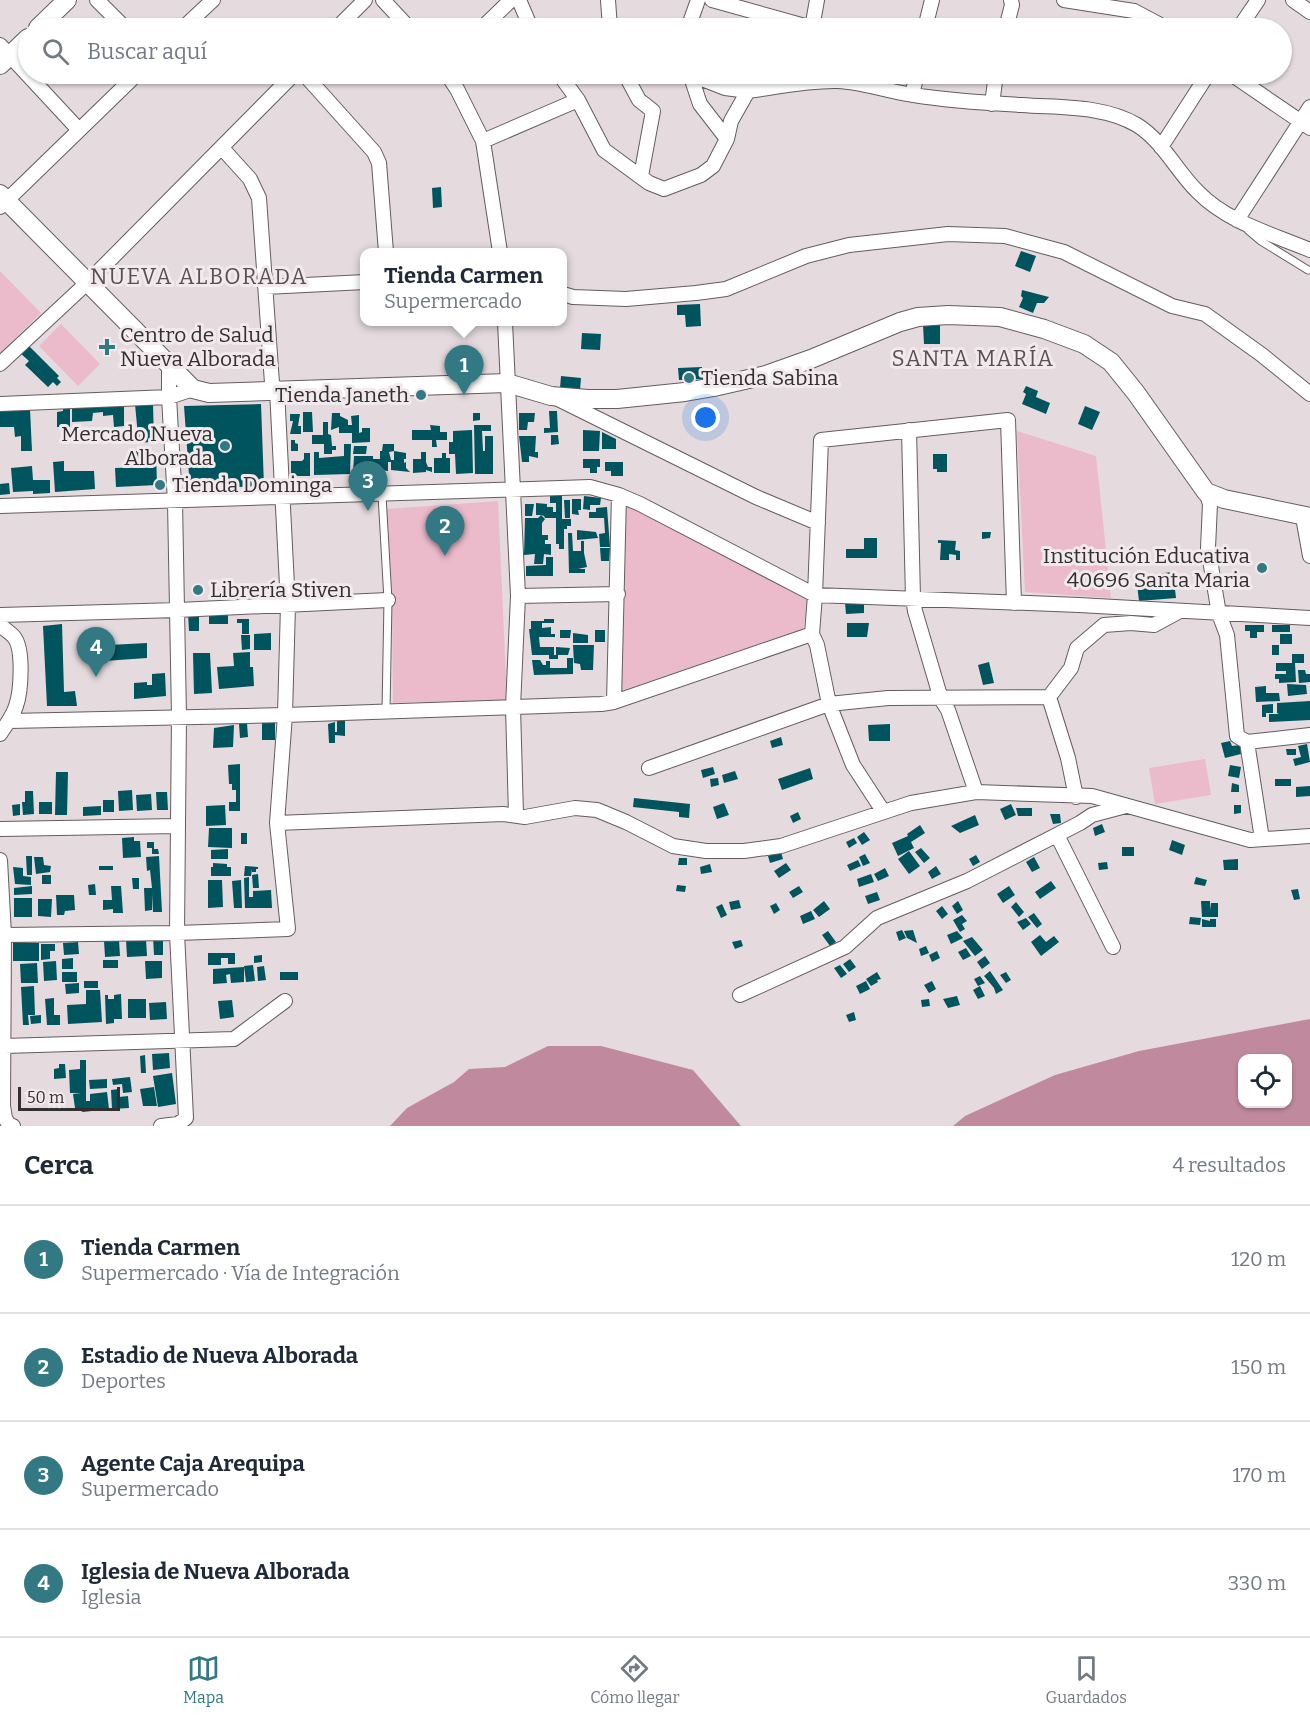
<!DOCTYPE html>
<html lang="es">
<head>
<meta charset="utf-8">
<style>
	:root { --surface:#fff; --page:#f2f2f3; --text:#1f2937; --muted:#747a83; --line:#e0e1e3; --accent:#327984 }
	body { margin:0; font-family:Bitter,serif; background:var(--page); color:var(--text) }
	.controls { position:absolute; right:18px; bottom:18px; display:grid; overflow:hidden; border-radius:12px; box-shadow:0 2px 4px #0004 }
	.controls button { width:54px; height:54px; display:grid; place-items:center; padding:0; border:0; border-bottom:2px solid var(--line); background:var(--surface); color:var(--text); font:30px sans-serif }
	.scale { position:absolute; left:18px; bottom:15px; width:102px; box-sizing:border-box; padding-left:6px; border:3px solid #322f30; border-top:0; font-size:16px; line-height:21px; white-space:nowrap; color:#322f30; -webkit-text-stroke:4px #f2e9ec; paint-order:stroke }
	.you { position:absolute; left:706px; top:418px; width:21px; height:21px; margin:-15px; border:4px solid #fff; border-radius:50%; background:#1a73e8; box-shadow:0 0 0 9px #1a73e833 }
	.badge { display:grid; place-items:center; width:39px; height:39px; border-radius:50%; background:var(--accent); color:#fff; font-size:20px; font-weight:700 }
	.pin { position:absolute; translate:-50% -50px; filter:drop-shadow(0 2px 3px #0008) }
	.pin::after { content:''; position:absolute; top:32px; width:21px; height:18px; background:inherit; clip-path:polygon(0 0,100% 0,50% 100%) }
	.popup { position:absolute; left:360px; top:248px; width:207px; height:78px; box-sizing:border-box; display:grid; place-content:center; border-radius:12px; background:var(--surface); filter:drop-shadow(0 2px 4px #0005); font-size:20px; white-space:nowrap; color:var(--muted) }
	.popup b { font-size:22px; color:var(--text) }
	.popup::after { content:''; position:absolute; left:50%; top:100%; margin-left:-12px; border:12px solid transparent; border-top-color:var(--surface) }
	.list { margin:0; padding:0; list-style:none }
	h2 { display:flex; justify-content:space-between; align-items:center; height:78px; margin:0; padding:0 24px; font-size:26px }
	h2 small { font-size:20px; font-weight:400; color:var(--muted) }
	.list li { display:grid; grid-template-columns:39px 1fr auto; gap:18px; align-items:center; box-sizing:border-box; height:108px; padding:0 24px; border-top:2px solid var(--line) }
	.list b { display:block; font-size:22px; white-space:nowrap }
	.list p { margin:0; font-size:20px; white-space:nowrap; color:var(--muted) }
	.list em { font-size:20px; font-style:normal; color:var(--muted) }
	.icon { flex:none; width:33px; height:33px; fill:none; stroke:currentColor; stroke-width:2; stroke-linecap:round; stroke-linejoin:round }
	.map { position:relative; flex:none; width:1310px; height:1126px; overflow:hidden }
	.search { position:absolute; background:var(--surface); box-shadow:0 2px 4px #0004; left:18px; right:18px; top:18px; height:66px; display:flex; align-items:center; gap:15px; box-sizing:border-box; padding:0 21px; border-radius:33px; color:var(--muted); font-size:22px }
	.sheet { height:510px; background:var(--surface) }
	nav { display:flex; justify-content:space-around; align-items:center; box-sizing:border-box; height:84px; border-top:2px solid var(--line); background:var(--surface); font-size:16px; color:var(--muted) }
	nav a { display:grid; justify-items:center; gap:3px }
	nav .on { color:var(--accent) }
	.map>svg:first-child { display:block }
	.green { fill:#ebbacb }
	.water { fill:#c0899d; fill-rule:evenodd }
	.building { fill:#00545e }
	.lines { fill:none; stroke-linecap:round; stroke-linejoin:round }
	.lane-casing { stroke:#645c5e; stroke-width:9 }
	.street-casing { stroke:#645c5e; stroke-width:16 }
	.secondary-casing { stroke:#645c5e; stroke-width:20 }
	.lane { stroke:#fff; stroke-width:7 }
	.street { stroke:#fff; stroke-width:14 }
	.secondary { stroke:#fff; stroke-width:18 }
	.poi-dot { fill:#327984; stroke:#f2e9ec; stroke-width:2 }
	.labels { text-anchor:middle; stroke-width:6; stroke-linejoin:round; paint-order:stroke }
	.poi-label { font-size:21px; fill:#322f30; stroke:#f2e9ec; text-anchor:start }
	.neighbourhood-label { font-size:22px; letter-spacing:1.5px; fill:#585053; stroke:#f2e9ec }
</style>
</head>
<body>
<div class="map">
<svg width="1310" height="1126" viewBox="0 0 1310 1126">
	<rect width="100%" height="100%" fill="#e5dbde"/>
	<path class="green" d="M0 271 41 313 0 353Z
		M61 324 100 364 78 386 39 346Z
		M1017 431 1096 456 1111 598 1025 592Z
		M498 501 507 700 393 703 392 603 386 509Z
		M626 504 808 599 803 630 620 691Z
		M1205 759 1211 795 1155 804 1149 768Z"/>
	<path class="water" d="M1310 1019V1126H953L965 1116 1055 1075 1139 1051ZM1242 1058H1288V1104H1242Z
		M548 1046H601L693 1070 741 1126H390L407 1108 454 1082 469 1069 505 1067Z"/>
	<path class="building" d="M441 187 442 207 433 208 432 188Z
		M1021 251 1036 256 1030 272 1015 266Z
		M1022 290 1049 297 1044 303H1037L1033 313 1019 307 1023 298 1021 296Z
		M700 304 701 326 686 327 685 315H677V305Z
		M923 325H940V344H924Z
		M582 333 601 334 600 350 581 349Z
		M27 344 59 376 57 378 61 382 57 386 53 382 48 387 25 365 29 361 19 352Z
		M702 367 703 379 679 380 678 368Z
		M561 376 581 378 580 390 560 388Z
		M1026 386 1038 391 1036 397 1050 403 1046 414 1022 404 1026 394 1023 392Z
		M124 404V426L114 427 113 415 103 416V412L93 413 92 421 72 422V405Z
		M135 404H153L154 442 129 443V436H138Z
		M261 404 264 486 190 489 184 406Z
		M1085 406 1100 412 1092 430 1078 424Z
		M63 408H70V427H57V412L63 411Z
		M30 409 32 451H21V436L15 437 14 427H0V410Z
		M549 411H557L558 432 544 433V428H550Z
		M303 412H312L313 432H303Z
		M332 413H340V416L348 420V425H352L351 416 359 415V433L362 432V428H370V442L352 443V433H339V427L331 430Z
		M473 413H480V420L473 421Z
		M519 413H535L534 422H528L527 430H519Z
		M290 414H300L298 426H301V434H290L293 421H290Z
		M323 422H328V434L331 435 332 446H336V450H332V454H324V444H312V435H323Z
		M430 425 440 426V432H447V440H436L437 447H432V440H412V430H431Z
		M474 425H491V431H482L483 451H485V436H493V474H475Z
		M472 430 473 473 456 474 455 454H449V442H453V431Z
		M583 430 600 431 599 451H583Z
		M602 432 616 439V449H602Z
		M551 435H558L559 444 551 445Z
		M519 436H536L535 452H538V458L529 456V462H522Z
		M291 440H295V443L298 444V451H291Z
		M344 444H351L350 474 314 475V452H319V458L344 456Z
		M383 444H394V451L389 452 391 460H394V451L406 453V459H404V463L406 462V468L410 472 391 470V462H388V471L373 469V474L353 473 354 456H373V459H380V451H382Z
		M139 446H148V452H156L157 485 116 487 115 468 141 467V463H129L128 451H140Z
		M354 446H367L366 454H353Z
		M421 452H426V462L428 467H432V472L426 470V472L413 473V459H421Z
		M304 453H310V476H291V461H302L304 459Z
		M442 453H446V458H450V473H434V458H442Z
		M933 454H947V472H937V469H933Z
		M583 459H600V467H597V473H590V468H583Z
		M64 461V471H94L95 489 55 492 53 462Z
		M605 462H623V476H611V471H605Z
		M32 466 33 480H50V493L33 494V491L13 492 11 468Z
		M9 483 10 494 0 495V484Z
		M550 496H562V519H571V526H567V529H564V549H559V544H556V518H545L544 516 541 515 545 519 542 523V535H548V540H545V544H551V555L544 554 543 564H534L535 554 524 555 525 518H538L541 515H536V503L547 504V507H553V512H556V503H550Z
		M584 496 601 498 600 505H590V510L583 509Z
		M572 499H581V510H578L579 515 572 514Z
		M564 500H570V518H565Z
		M525 504H534L532 516H525Z
		M607 507 610 547H600L599 534 605 533 604 518H589V512H596V508Z
		M577 530 596 532 598 538 577 540Z
		M982 532H991L990 538 982 539Z
		M568 533H572L573 551H581V541H584V553L587 567 578 569H585V573H569Z
		M864 538H877V558H846V549H864Z
		M938 540 956 541 955 550 960 551V560H956V555L949 554V560H940L941 543H938Z
		M600 548H610L609 561H601Z
		M546 557H553V576H526V566L546 565Z
		M1173 572 1176 598 1139 601 1136 576Z
		M864 602V613L846 614 845 603Z
		M228 612V624H209V613Z
		M188 613H199V631H189Z
		M237 619H249V634H242V623H237Z
		M544 619H554V623H542V628L551 627V634H555V637H539L540 647H554V655H558H556V647L570 648 568 655H558V659H549V655H532L529 629H531V621H544Z
		M847 623H869L867 637H847Z
		M62 624 64 692 75 691 77 706H47L43 626Z
		M1245 625H1264V632H1257V638H1250V631H1245Z
		M1272 625H1290V632H1272Z
		M560 630H571L570 638H560Z
		M595 630H605V642H595Z
		M271 633V650H254V634Z
		M573 633 588 635V643H573Z
		M1280 634H1292V644H1280Z
		M241 635H250V649L242 650Z
		M147 643V658L90 662V646Z
		M573 645H594L593 670H581L580 664 574 663Z
		M1272 645H1279V655H1272Z
		M250 652V667H253L254 686 219 689 217 667 234 666 233 653Z
		M193 653H210L212 693 194 694Z
		M1292 654H1304V663H1295L1296 682 1279 683V679H1275V674H1286V671H1276V663H1292Z
		M567 658H573V674L534 675 532 660H540L543 665H546V661H550V668H567Z
		M989 662 994 683 983 685 978 665Z
		M1298 670H1305L1306 674H1310V682L1299 683Z
		M165 673 166 696 134 699V683L147 682V685H152V674Z
		M1287 684 1306 685 1307 694 1288 696Z
		M1266 686V693H1279L1280 701 1256 702 1255 687Z
		M1310 701V720L1269 722V714H1279L1277 713V703Z
		M1273 704V713H1266V717H1262V705Z
		M337 720H345V736L335 735V743H329L328 724 335 722V732H337Z
		M262 721H275V740H262Z
		M247 723 248 737 240 738 239 724Z
		M890 724V741H869L868 725Z
		M234 725 233 747 213 748 214 728Z
		M781 737 783 745 772 748 770 741Z
		M1230 741 1232 746 1240 745 1241 754 1225 758 1221 743Z
		M1307 744 1310 762 1295 766 1293 759 1301 757 1298 746Z
		M1286 749H1296V755H1287Z
		M240 764V811H229V802H236V790H232V784H229L228 765Z
		M1230 765 1241 767 1239 778 1228 776Z
		M713 767 715 774 703 778 701 770Z
		M810 768 813 779 782 790 778 779Z
		M735 771 738 779 724 783 722 775Z
		M56 772H68L67 815H55Z
		M718 778 719 785 711 787 710 779Z
		M1275 779H1291V786H1275Z
		M1232 783 1239 785V792H1231Z
		M1310 786V796L1296 797V787Z
		M132 790 133 810 119 811 118 791Z
		M25 791H33L34 814 23 815 22 802H25Z
		M156 792H167L168 810H157Z
		M151 794 152 810 137 811 136 795Z
		M634 798 690 804 689 818 679 817V812L633 807Z
		M103 800H114V812H103Z
		M39 802H52V814H39Z
		M724 803 729 815 717 819 713 807Z
		M20 804V815L13 816 12 805Z
		M1011 804 1016 815 1005 820 1000 809Z
		M225 805 226 825 206 826V806Z
		M1234 805H1241V813L1234 814Z
		M101 806V815L83 816V807Z
		M1016 808H1032V816H1018Z
		M798 812 801 819 793 823 790 816Z
		M1050 814H1060L1061 823 1053 824Z
		M975 815 979 825 960 833 951 826Z
		M1102 824 1105 832 1095 836 1093 828Z
		M920 825 925 833 911 842 914 848 898 856 892 843 908 836 907 834Z
		M209 828H232V848L208 847Z
		M864 832 870 840 862 845 857 837Z
		M241 833H247V844H241Z
		M134 837V841H140L141 857 123 858 122 838Z
		M854 838 857 843 849 848 846 842Z
		M1172 840 1185 845 1182 855 1169 850Z
		M147 842H154V849H158L159 854H152V848H147Z
		M1122 847H1134V856H1122Z
		M921 848 930 858 924 863 915 852Z
		M228 849V859H211V850Z
		M909 851 920 866 909 874 898 859Z
		M781 852 783 859 770 863 768 856Z
		M865 854 870 863 863 866 859 857Z
		M976 855 980 862 973 866 969 859Z
		M26 856H32V875H27Z
		M159 856 162 912H153L152 894V910L145 911 144 888H152L150 870 147 871 146 857Z
		M34 857H43L44 865 51 866 50 872 36 874Z
		M1034 857 1040 868 1032 872 1026 862Z
		M679 858H687V865H678Z
		M1238 859V870H1224L1223 860Z
		M858 860 861 866 850 871 847 865Z
		M1107 862 1108 869 1099 870 1098 863Z
		M213 863 227 864V867H231V876H211V867H213Z
		M786 863 791 870 779 878 774 871Z
		M710 864 712 872 701 874 700 867Z
		M99 866H113V870H99Z
		M245 866 258 867V869H256V872H252V869L251 876H244Z
		M936 866 941 874 932 879 928 872Z
		M13 867 23 868V876L31 877V885L15 884Z
		M885 868 889 876 878 881 874 874Z
		M258 874 259 888H253L252 875Z
		M871 874 874 882 859 887 857 879Z
		M42 875H51V884H42Z
		M249 877V897H253V891L271 890 272 908H245L244 878Z
		M1196 877 1207 880 1205 886 1194 884Z
		M132 878H139V889H133Z
		M208 880H222L223 907 208 908Z
		M241 880 242 908H234L232 881Z
		M1051 881 1056 888 1040 899 1035 892Z
		M95 884 96 895H89L88 885Z
		M677 885 686 886 685 892 676 891Z
		M32 886V894L14 895V888Z
		M111 886H121L123 913H113V909L103 910V900H112Z
		M799 886 803 892 793 898 789 892Z
		M1009 886 1015 895 1003 903 997 894Z
		M1298 889 1300 899 1294 900 1291 890Z
		M877 892 880 900 868 904 865 896Z
		M56 895H74L75 910 65 911 64 915H57Z
		M14 898H32V917H14Z
		M38 899H52L51 917 38 916Z
		M739 900 741 908 731 910 729 902Z
		M824 901 830 909 819 917 813 910Z
		M958 901 963 910 957 914 952 906Z
		M1201 901H1210V910L1211 903H1218V917H1210V912V917H1202Z
		M1016 902 1024 912 1019 917 1011 907Z
		M776 903 780 910 774 914 770 906Z
		M722 904 727 915 721 918 716 907Z
		M942 906 948 914 942 919 936 911Z
		M811 911 815 919 803 924 800 916Z
		M1034 913 1042 924 1037 928 1028 917Z
		M962 915 967 921 962 924 965 929 960 932 953 920Z
		M1190 917 1201 918 1200 925 1189 924Z
		M1026 918 1031 924 1023 930 1017 922Z
		M1202 919 1210 921V919H1216V927H1202Z
		M902 930 906 938 899 941 896 932Z
		M913 930 917 943 907 938 904 931Z
		M828 931 836 942 830 946 822 935Z
		M957 931 963 938 951 944 947 935Z
		M1040 935 1046 942 1054 936 1059 942 1041 956 1031 942Z
		M153 937H163V955H154Z
		M972 937 983 950 975 956 963 941Z
		M146 939 147 956 127 957 126 940Z
		M119 940 120 956 105 957 104 941Z
		M741 940 743 946 735 949 732 942Z
		M13 942 39 943V961H13Z
		M78 942 79 954 64 955 63 943Z
		M41 944H55V951H50V959L41 960Z
		M926 946 929 953 921 956 919 949Z
		M966 948 971 956 963 960 958 952Z
		M937 951 940 958 932 962 929 955Z
		M208 953H235V964H228V958H221V965H208Z
		M262 955V962L254 963V956Z
		M985 956 990 963 982 969 977 962Z
		M73 958V969H62V959Z
		M850 959 856 967 849 972 843 964Z
		M103 960H118V968H103Z
		M56 961 57 980 44 981 43 962Z
		M145 961H162V978L146 979Z
		M37 963 38 983H21L20 964Z
		M253 965 255 981 246 982 244 966Z
		M840 965 847 974 841 978 834 968Z
		M264 966 266 980 258 981 257 967Z
		M244 967V982L231 983 230 974 226 975 227 983 213 984V969Z
		M990 971 1003 990 996 994 994 988 984 976Z
		M62 972H77V982H62Z
		M280 972H298V980H280Z
		M877 972 881 979 877 980 878 982 871 986 866 979Z
		M1006 972 1011 980 1006 983 1000 975Z
		M980 976 985 983 978 986 974 979Z
		M84 981H98V988H84Z
		M866 981 870 989 860 994 856 986Z
		M932 981 936 989 929 993 924 985Z
		M79 983V993L66 994 65 984Z
		M34 986 35 1015H28L29 1025H23L21 987Z
		M980 986 985 996 978 999 973 990Z
		M86 990H100L102 1022 68 1024 67 1005 86 1004Z
		M121 994 122 1019H114V1023L106 1024 105 995H108V999H114V995Z
		M957 996 960 1005 948 1008 943 999Z
		M54 998V1015H60V1025H47L45 999Z
		M128 999H146V1018H128Z
		M929 999 930 1006 922 1007 921 1000Z
		M232 1000 234 1017 220 1019 218 1001Z
		M166 1002 167 1019 150 1020 149 1003Z
		M854 1012 856 1020 849 1022 846 1015Z
		M41 1015V1023L31 1024 30 1016Z
		M169 1053 170 1068 153 1070 152 1054Z
		M145 1055 146 1073H141L140 1056Z
		M80 1060H86V1101H90V1094L107 1092 109 1109 83 1112 75 1108 73 1094 81 1093H70L69 1070 80 1069Z
		M59 1064H65L66 1078 54 1079V1069L59 1068Z
		M172 1073 176 1104 158 1107 153 1076Z
		M130 1077 132 1092 123 1093 122 1084 113 1085 112 1079Z
		M107 1079V1088L90 1089 89 1080Z
		M154 1087 157 1106H143L140 1089Z
		M119 1089V1097L128 1096 129 1108 112 1109 111 1090Z"/>
	<g class="lines">
		<g class="lane-casing">
			<path id="lane" d="M1248 230 1261 241 1308 270
				M382 495 388 600 386 711"/>
		</g>
		<g class="street-casing">
			<path id="street" d="M97 0 125 28
				M383 0 409 28
				M519 0 531 28
				M608 0 610 28
				M712 0 812 28 817 0
				M1064 0 1134 11 1166 28
				M1293 0 1310 12
				M183 28 213 0
				M337 28 365 0
				M482 28 511 0
				M688 28 698 0
				M925 28 932 0
				M1006 28 1012 5 1011 0
				M1239 28 1258 0
				M0 45 79 130
				M304 74 374 152 379 163 386 252
				M447 74 457 89 483 141 500 252
				M559 74 578 100 604 150 649 183 664 189 701 175 713 166 727 139 731 121 748 91C778 87 808 80 838 81 864 82 888 92 914 95 950 101 986 103 1022 105 1060 108 1103 105 1137 125 1163 141 1177 172 1198 192 1227 222 1272 234 1310 250
				M625 74 639 100 653 111 641 176
				M690 74 700 104 727 139
				M700 74 702 79 725 88 748 91
				M1231 74 1310 128
				M912 95 917 74
				M992 104 996 74
				M483 141 578 100
				M1161 147 1208 74
				M0 207 137 74
				M1237 220 1310 107
				M265 287 365 282
				M563 294 573 297 626 299 696 293 726 289 806 256 849 245 948 234 1005 236 1064 252 1172 306 1205 314 1262 355 1310 394
				M505 322 518 596 513 707 516 815
				M0 364 88 282 294 74
				M558 399 756 497 818 523
				M0 404 169 397 193 389
				M909 430 913 598 915 611 941 699 948 710 976 792
				M1206 492 1210 504 1208 548 1219 614 1227 635 1237 736 1247 742 1310 735
				M0 506 590 487 619 495 640 504 815 595 1079 605 1310 618
				M1303 517 1310 556
				M518 596 618 594
				M0 615 178 610 388 600
				M0 625C4 629 11 633 14 637 24 649 21 692 16 706 13 716 6 725 0 734
				M1049 697 1071 668 1077 648 1104 625 1131 623 1154 625 1178 612
				M1049 697 1068 758 1076 797
				M614 702 619 495
				M9 721 285 715 601 704 614 702 812 634
				M1247 742 1262 839
				M649 768 829 704 888 698 1049 697
				M883 811 853 765 829 704 817 645 812 634 815 595 821 440 1008 420 1014 603
				M277 823 503 814 525 817 575 808 597 810 626 822 673 846 706 851H744L781 846 911 803 976 792 1092 796 1250 840 1310 836
				M0 829 177 826
				M1057 835 1113 947
				M0 860 4 935 3 1106 5 1118 9 1125 13 1126
				M4 935 177 933 288 929 277 823 285 715 288 605 277 390 272 383 259 198 250 179 222 148
				M740 995 845 947 877 918 967 881 1080 823 1092 815 1126 806
				M4 1046 234 1039 285 1001
				M161 1126 178 1124 186 1118 177 933 179 716 175 502 169 397V367"/>
		</g>
		<g class="secondary-casing">
			<path id="secondary" d="M38 28 67 0
				M0 65 28 38
				M0 194 193 389 209 393 507 383 551 396 588 399H617L685 392 714 387 766 375 811 359 900 322 918 317 948 315 1000 317 1044 329 1084 344 1111 362 1136 393 1206 492 1224 499 1310 517"/>
		</g>
		<use href="#lane" class="lane"/>
		<use href="#street" class="street"/>
		<use href="#secondary" class="secondary"/>
	</g>
	<g class="poi-dot">
		<path d="M104 338h6v6h6v6h-6v6h-6v-6h-6v-6h6z"/>
		<circle cx="689" cy="378" r="6"/>
		<circle cx="421" cy="395" r="6"/>
		<circle cx="225" cy="446" r="6"/>
		<circle cx="160" cy="485" r="6"/>
		<circle cx="1262" cy="568" r="6"/>
		<circle cx="198" cy="590" r="6"/>
	</g>
	<g class="labels">
		<g class="poi-label">
			<text x="120" y="342">Centro de Salud<tspan x="120" dy="24">Nueva Alborada</tspan></text>
			<text x="701" y="385">Tienda Sabina</text>
			<text x="409" y="402" text-anchor="end">Tienda Janeth</text>
			<text x="213" y="441" text-anchor="end">Mercado Nueva<tspan x="213" dy="24">Alborada</tspan></text>
			<text x="172" y="492">Tienda Dominga</text>
			<text x="1250" y="563" text-anchor="end">Institución Educativa<tspan x="1250" dy="24">40696 Santa Maria</tspan></text>
			<text x="210" y="597">Librería Stiven</text>
		</g>
		<g class="neighbourhood-label">
			<text x="199" y="284">NUEVA ALBORADA</text>
			<text x="973" y="366">SANTA MARÍA</text>
		</g>
	</g>
</svg>
<div class="controls">
<button><svg class="icon" aria-label="locate" viewBox="0 0 24 24"><circle cx="12" cy="12" r="6"/><path d="M12 2v4M12 18v4M2 12h4M18 12h4"/></svg></button>
</div>
<div class="scale">50 m</div>
<div class="you"></div>
<div class="pin badge" style="left:464px;top:395px">1</div>
<div class="popup"><b>Tienda Carmen</b>Supermercado</div>
<div class="pin badge" style="left:445px;top:556px">2</div>
<div class="pin badge" style="left:368px;top:511px">3</div>
<div class="pin badge" style="left:96px;top:677px">4</div>
<div class="search"><svg class="icon" aria-label="search" viewBox="0 0 24 24"><circle cx="10" cy="10" r="6"/><path d="M15 15l6 6"/></svg>Buscar aquí</div>
</div>
<section class="sheet">
<h2>Cerca<small>4 resultados</small></h2>
<ul class="list">
<li><span class="badge">1</span><div><b>Tienda Carmen</b><p>Supermercado · Vía de Integración</p></div><em>120 m</em></li>
<li><span class="badge">2</span><div><b>Estadio de Nueva Alborada</b><p>Deportes</p></div><em>150 m</em></li>
<li><span class="badge">3</span><div><b>Agente Caja Arequipa</b><p>Supermercado</p></div><em>170 m</em></li>
<li><span class="badge">4</span><div><b>Iglesia de Nueva Alborada</b><p>Iglesia</p></div><em>330 m</em></li>
</ul>
</section>
<nav>
<a class="on"><svg class="icon" aria-label="map" viewBox="0 0 24 24"><path d="M3 6l6-2 6 2 6-2v14l-6 2-6-2-6 2zM9 4v14M15 6v14"/></svg>Mapa</a>
<a><svg class="icon" aria-label="directions" viewBox="0 0 24 24"><path d="M12 3l9 9-9 9-9-9zM9 14v-3h6M13 9l2 2-2 2"/></svg>Cómo llegar</a>
<a><svg class="icon" aria-label="saved" viewBox="0 0 24 24"><path d="M7 4h10v16l-5-4-5 4z"/></svg>Guardados</a>
</nav>
</body>
</html>
